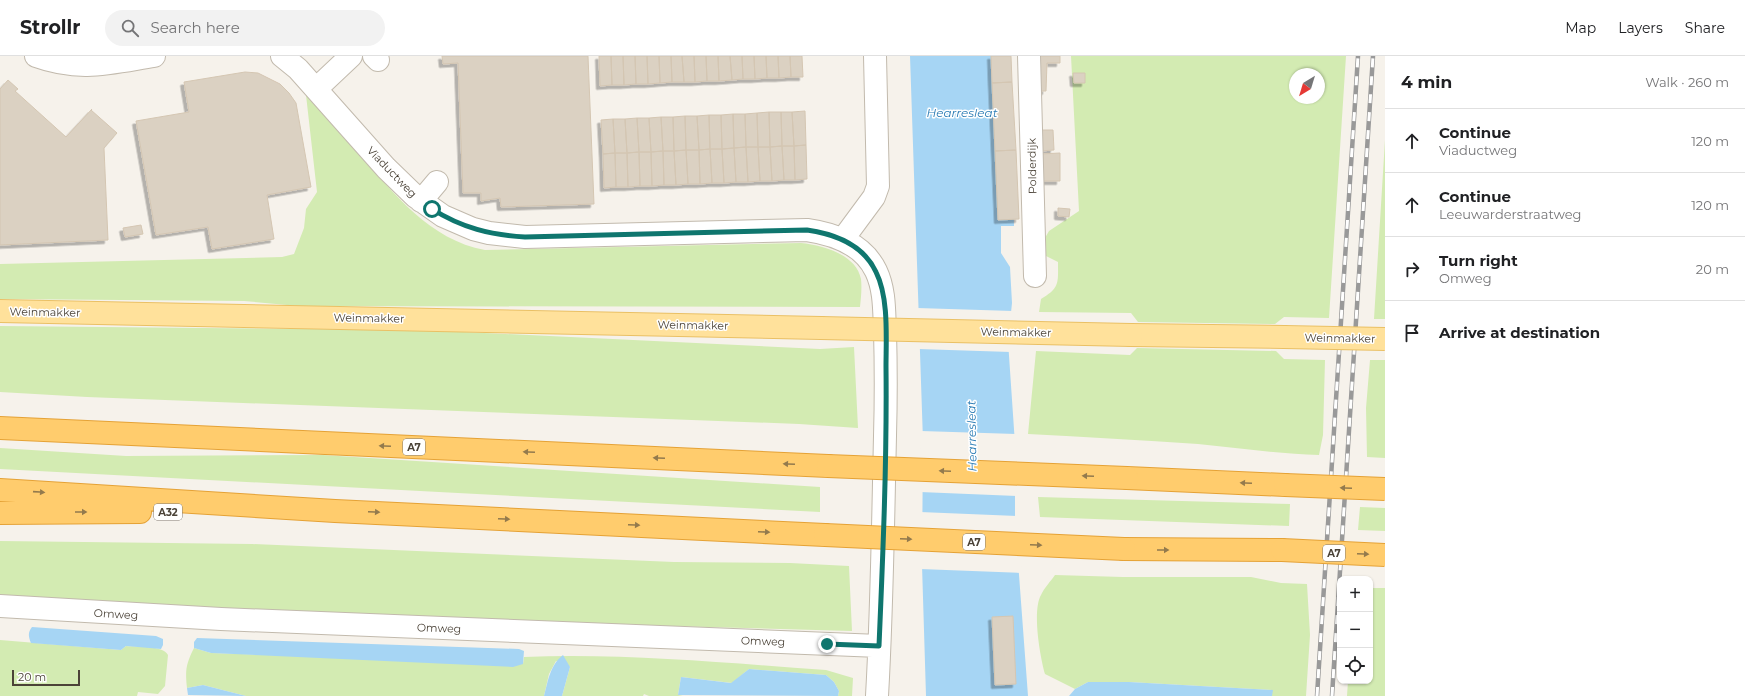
<!DOCTYPE html>
<html lang="en">
<head>
<meta charset="utf-8">
<style>
	:root { --surface:#fff; --page:#f2f2f2; --text:#202124; --muted:#757577; --line:#e0e0e0 }
	body { margin:0; font-family:Montserrat,sans-serif; background:var(--page); color:var(--text) }
	.controls { position:absolute; right:12px; bottom:12px; display:grid; overflow:hidden; border-radius:8px; box-shadow:0 1px 3px #0004 }
	.controls button { width:36px; height:36px; display:grid; place-items:center; padding:0; border:0; border-bottom:1px solid var(--line); background:var(--surface); color:var(--text); font:20px sans-serif }
	.compass { position:absolute; left:1289px; top:12px; width:36px; height:36px; border-radius:50%; background:var(--surface); box-shadow:0 1px 3px #0004; rotate:218deg }
	.scale { position:absolute; left:12px; bottom:10px; width:68px; box-sizing:border-box; padding-left:4px; border:2px solid #4b4338; border-top:0; font-size:11px; line-height:14px; white-space:nowrap; color:#4b4338; -webkit-text-stroke:3px #fff; paint-order:stroke }
	.stop { position:absolute; width:12px; height:12px; margin:-9px; border:3px solid #0f766e; border-radius:50%; background:#fff }
	.stop.end { background:#0f766e; border-color:#fff; box-shadow:0 1px 4px #0008 }
	.list { margin:0; padding:0; list-style:none }
	h2 { display:flex; justify-content:space-between; align-items:center; height:52px; margin:0; padding:0 16px; font-size:17px }
	h2 small { font-size:13px; font-weight:400; color:var(--muted) }
	.list li { display:grid; grid-template-columns:26px 1fr auto; gap:12px; align-items:center; box-sizing:border-box; height:64px; padding:0 16px; border-top:1px solid var(--line) }
	.list b { display:block; font-size:15px; white-space:nowrap }
	.list p { margin:0; font-size:13px; white-space:nowrap; color:var(--muted) }
	.list em { font-size:13px; font-style:normal; color:var(--muted) }
	.icon { flex:none; width:22px; height:22px; fill:none; stroke:currentColor; stroke-width:2; stroke-linecap:round; stroke-linejoin:round }
	.map { position:relative; flex:none; width:1385px; height:640px; overflow:hidden }
	header { display:flex; align-items:center; gap:24px; box-sizing:border-box; height:56px; padding:0 20px; background:var(--surface); border-bottom:1px solid var(--line) }
	header strong { font-size:19px }
	nav { display:flex; gap:22px; margin-inline-start:auto; font-size:14px }
	.search { width:280px; height:36px; background:var(--page); display:flex; align-items:center; gap:10px; box-sizing:border-box; padding:0 14px; border-radius:22px; color:var(--muted); font-size:15px }
	main { display:flex }
	aside { flex:1; background:var(--surface) }
	.map>svg:first-child { display:block }
	.green { fill:#d3ebb2; fill-rule:evenodd }
	.water { fill:#a6d5f4 }
	.pier { fill:#f6f2eb }
	.building { fill:#dbd1c2; stroke:#d4c6b2; filter:url(#shadow) }
	.lines { fill:none; stroke-linecap:round; stroke-linejoin:round }
	.minor-casing { stroke:#c2baad; stroke-width:24 }
	.major-casing { stroke:#eac065; stroke-width:24 }
	.highway-casing { stroke:#e5a236; stroke-width:24 }
	.minor { stroke:#fff; stroke-width:22 }
	.major { stroke:#ffe19b; stroke-width:22 }
	.highway { stroke:#ffcc6d; stroke-width:22 }
	.rail-casing { stroke:#999; stroke-width:4.5 }
	.rail { stroke:#fff; stroke-width:3; stroke-dasharray:9; stroke-linecap:butt }
	.major-bridge-casing { stroke:#eac065; stroke-width:24; stroke-linecap:butt }
	.highway-bridge-casing { stroke:#e5a236; stroke-width:24; stroke-linecap:butt }
	.major-bridge { stroke:#ffe19b; stroke-width:22 }
	.highway-bridge { stroke:#ffcc6d; stroke-width:22 }
	.oneway { fill:#937a4d }
	.route { stroke:#0f766e; stroke-width:5 }
	.labels { text-anchor:middle; stroke-width:3; stroke-linejoin:round; paint-order:stroke }
	.shield { fill:#fff; stroke:#817b74; stroke-width:1 }
	.shield-label { font-size:10px; font-weight:bold; fill:#4b4338 }
	.street-label { font-size:11px; fill:#4b4338; stroke:#fff }
	.water-label { font-size:12px; font-style:italic; fill:#297bb4; stroke:#fff }
</style>
</head>
<body>
<header>
<strong>Strollr</strong>
<div class="search"><svg class="icon" aria-label="search" viewBox="0 0 24 24"><circle cx="10" cy="10" r="6"/><path d="M15 15l6 6"/></svg>Search here</div>
<nav><a>Map</a><a>Layers</a><a>Share</a></nav>
</header>
<main>
<div class="map">
<svg width="1385" height="640" viewBox="0 0 1385 640">
	<defs>
		<filter id="shadow"><feDropShadow dx="-3.5" dy="3.5" stdDeviation="0" flood-color="#0004"/></filter>
	</defs>
	<rect width="100%" height="100%" fill="#f6f2eb"/>
	<path class="green" d="M1071 0H1346L1329 262 1284 261 1275 268 1138 266 1131 257 1039 256 1041 243C1060 232 1058 227 1058 206L1044 199 1042 187 1049 175 1079 155ZM1295 18H1319V42H1295Z
		M306 39C324 58 342 78 360 98 394 138 430 184 485 194L801 187C822 189 856 198 861 223 862 232 861 242 860 251L298 250 244 245 0 243V208L282 201 294 198 304 172 306 153 317 136Z
		M1385 84V263H1374Z
		M0 270 422 274 820 293 854 291 858 372 799 368 87 341 0 336Z
		M1137 292 1276 295 1284 303 1325 304 1323 379 1319 399C1279 398 1239 392 1198 388 1142 384 1085 381 1028 378L1036 295 1130 299Z
		M1370 304H1385V402L1367 401 1366 352Z
		M0 392 126 400 323 399 820 431V456L0 413Z
		M1038 441 1290 448 1289 470 1040 461Z
		M1360 451 1385 452V475L1358 474Z
		M0 485 252 488 674 506 790 507 849 510 852 575 448 564 0 541Z
		M1055 519 1123 521H1251L1281 527 1307 528 1310 579 1306 640H1272V634L1129 626H1088L1075 633 1045 618C1040 600 1032 555 1041 539 1044 532 1051 525 1055 519Z
		M1370 532H1385V640H1347L1348 625H1370Z
		M0 584 121 594 126 590C136 591 163 589 168 599L165 630 158 638 138 636 137 640H0Z
		M194 592 211 597 523 608 524 601C624 597 725 607 826 614L853 622 852 640H838L839 635 834 626 826 619 749 613 732 627 681 621 678 639 683 640H649L644 638 643 640H562L570 611 556 605 549 618 544 640H246L203 629 187 632C185 614 186 608 194 592Z"/>
	<path class="water" d="M910 0H1010L1014 170H1001V197L1010 211 1012 247 1008 285 1015 388V465L1028 640H926L922 509 923 385Z
		M32 571 156 580 163 583V589L161 593 126 590 121 594 31 587C28 580 28 576 32 571Z
		M197 582 519 593 524 595 523 608 513 611 211 597 194 592V586Z
		M563 599 570 611 562 640H544C548 625 550 609 563 599Z
		M749 613 826 619 834 626 839 635 838 640 678 639 681 621 731 627Z
		M1088 626H1129L1273 634 1272 640H1069L1075 633Z
		M203 629 246 640 188 639 187 632Z"/>
	<path class="pier" d="M917 252 1013 255 1010 285 1011 296 918 293Z
		M921 375 1016 378 1017 440 920 436Z
		M920 456 1017 460 1022 517 920 513Z"/>
	<path class="building" d="M442 0H588L594 148 501 151 500 142 481 145V137H463L458 7 443 8Z
		M599 0H611L612 29 600 30Z
		M611 0H623L624 29H612Z
		M623 0H635L636 28 624 29Z
		M635 0H647L648 28H636Z
		M647 0H659L660 27 648 28Z
		M659 0H671L672 26 660 27Z
		M671 0H682L684 26H672Z
		M682 0H694L695 26H684Z
		M694 0H706L707 25 695 26Z
		M706 0H718L719 25H707Z
		M718 0H730L732 24 719 25Z
		M730 0H742L743 23 732 24Z
		M742 0H754L755 23H743Z
		M754 0H766L767 22 755 23Z
		M766 0H778L779 22H767Z
		M778 0H790L791 21 779 22Z
		M790 0H802L803 21H791Z
		M991 0H1011L1012 26 992 27Z
		M1036 0H1060V7H1047L1046 35H1037Z
		M245 16 258 17 280 28 289 37 296 47 311 131 267 139 274 183 212 193 208 171 156 179 136 65 189 56 184 26Z
		M1073 17H1085V27H1074Z
		M8 24 18 33 15 35 66 81 92 53 91 54 117 77 104 92 108 184 0 189V33Z
		M1012 26 1016 94 995 95 992 27Z
		M805 55 806 89 794 90 792 56Z
		M769 56H781L782 90 770 91Z
		M769 56 770 91H758L757 57Z
		M781 56H792L794 90H782Z
		M757 57 758 91H746L745 58Z
		M733 58 734 92 722 93 721 59Z
		M733 58H745L746 91 734 92Z
		M709 59 710 93 699 94 697 60Z
		M709 59H721L722 93H710Z
		M685 60 686 94 674 95 673 61Z
		M685 60H697L699 94H686Z
		M661 61H673L674 95H663Z
		M661 61 663 95 651 96 649 62Z
		M637 62H649L651 96H639Z
		M637 62 639 96 627 97 625 63Z
		M613 63 615 97 603 98 601 64Z
		M613 63H625L627 97H615Z
		M1040 74H1053L1054 94 1040 95Z
		M806 89 807 123 795 124 794 90Z
		M782 90 784 124 772 125 770 91Z
		M782 90H794L795 124H784Z
		M746 91 748 126H736L734 92Z
		M746 91H758L760 125 748 126Z
		M758 91H770L772 125H760Z
		M734 92 736 126 724 127 722 93Z
		M710 93 712 127 700 128 699 94Z
		M710 93H722L724 127H712Z
		M686 94 688 128 676 129 674 95Z
		M686 94H699L700 128H688Z
		M1016 94 1019 163 998 164 995 95Z
		M663 95 664 129 652 130 651 96Z
		M663 95H674L676 129H664Z
		M639 96H651L652 130H640Z
		M639 96 640 130 628 131 627 97Z
		M615 97 616 131 604 132 603 98Z
		M615 97H627L628 131H616Z
		M1060 97V125H1040V98Z
		M1058 152 1070 153 1069 161 1058 160Z
		M141 169 143 178 125 181 123 172Z
		M1013 560 1016 628 995 629 992 561Z"/>
	<g class="lines">
		<g class="minor-casing">
			<path id="minor" d="M36 0C80 16 110 7 154 0
				M282 0 298 13 386 112 416 141 443 160 473 173 489 177 525 181 807 174C835 178 863 188 876 215 885 234 884 255 885 275 886 310 886 345 885 380 883 467 882 554 877 640
				M374 0 378 4
				M1029 0 1035 220
				M316 33 351 0
				M421 145 437 126
				M843 183 874 141 878 130 875 0
				M0 550 221 563 879 590"/>
		</g>
		<g class="major-casing">
			<path id="major" d="M0 255 821 272
				M1131 279 1284 281"/>
		</g>
		<g class="highway-casing">
			<path id="highway" d="M0 372 828 410
				M1127 422 1285 429
				M0 434 335 455 825 479
				M0 457 140 456
				M1124 493 1282 494"/>
		</g>
		<use href="#minor" class="minor"/>
		<use href="#major" class="major"/>
		<use href="#highway" class="highway"/>
		<g class="rail-casing">
			<path id="rail" d="M1317 640 1358 0
				M1332 640 1373 0"/>
		</g>
		<use href="#rail" class="rail"/>
		<g class="major-bridge-casing">
			<path id="major-bridge" d="M821 272 1131 279
				M1284 281 1385 283"/>
		</g>
		<g class="highway-bridge-casing">
			<path id="highway-bridge" d="M828 410 1127 422
				M1285 429 1385 433
				M825 479 1124 493
				M1282 494 1385 499"/>
		</g>
		<use href="#major-bridge" class="major-bridge"/>
		<use href="#highway-bridge" class="highway-bridge"/>
	</g>
	<defs><path id="oneway-solid" d="M-6-.8H1V-3.2L6.5 0L1 3.2V.8H-6Z"/></defs>
	<g class="oneway">
		<use href="#oneway-solid" transform="translate(385 390) rotate(-177)"/>
		<use href="#oneway-solid" transform="translate(529 396) rotate(-177)"/>
		<use href="#oneway-solid" transform="translate(659 402) rotate(-177)"/>
		<use href="#oneway-solid" transform="translate(789 408) rotate(-177)"/>
		<use href="#oneway-solid" transform="translate(945 415) rotate(-178)"/>
		<use href="#oneway-solid" transform="translate(1088 420) rotate(-178)"/>
		<use href="#oneway-solid" transform="translate(1246 427) rotate(-177)"/>
		<use href="#oneway-solid" transform="translate(1346 432) rotate(-178)"/>
		<use href="#oneway-solid" transform="translate(39 436) rotate(4)"/>
		<use href="#oneway-solid" transform="translate(81 456)"/>
		<use href="#oneway-solid" transform="translate(374 456) rotate(3)"/>
		<use href="#oneway-solid" transform="translate(504 463) rotate(3)"/>
		<use href="#oneway-solid" transform="translate(634 469) rotate(3)"/>
		<use href="#oneway-solid" transform="translate(764 476) rotate(3)"/>
		<use href="#oneway-solid" transform="translate(906 483) rotate(3)"/>
		<use href="#oneway-solid" transform="translate(1036 489) rotate(3)"/>
		<use href="#oneway-solid" transform="translate(1163 494)"/>
		<use href="#oneway-solid" transform="translate(1363 498) rotate(3)"/>
	</g>
	<g class="lines">
		<path class="route" d="M432 153C462 172 491 179 525 181L807 174C835 178 863 188 876 216 889 242 886 282 886 311 887 404 883 497 879 590L827 588"/>
	</g>
	<g class="labels">
		<g class="shield">
			<rect x="403" y="383" width="22" height="16" rx="3"/>
			<rect x="154" y="448" width="28" height="16" rx="3"/>
			<rect x="963" y="478" width="22" height="16" rx="3"/>
			<rect x="1323" y="489" width="22" height="16" rx="3"/>
		</g>
		<g class="shield-label">
			<text x="414" y="395">A7</text>
			<text x="168" y="460">A32</text>
			<text x="974" y="490">A7</text>
			<text x="1334" y="501">A7</text>
		</g>
		<g class="street-label">
			<text transform="translate(1032 110) rotate(-91)" y="4">Polderdijk</text>
			<text transform="translate(392 116) rotate(46)" y="4">Viaductweg</text>
			<text transform="translate(45 256) rotate(1)" y="4">Weinmakker</text>
			<text transform="translate(369 262) rotate(1)" y="4">Weinmakker</text>
			<text transform="translate(693 269) rotate(1)" y="4">Weinmakker</text>
			<text transform="translate(1016 276) rotate(1)" y="4">Weinmakker</text>
			<text transform="translate(1340 282) rotate(1)" y="4">Weinmakker</text>
			<text transform="translate(116 558) rotate(3)" y="4">Omweg</text>
			<text transform="translate(439 572) rotate(2)" y="4">Omweg</text>
			<text transform="translate(763 585) rotate(2)" y="4">Omweg</text>
		</g>
		<g class="water-label">
			<text x="962" y="61">Hearresleat</text>
			<text transform="translate(972 380) rotate(-91)" y="4">Hearresleat</text>
		</g>
	</g>
</svg>
<div class="controls">
<button>+</button>
<button>−</button>
<button><svg class="icon" aria-label="locate" viewBox="0 0 24 24"><circle cx="12" cy="12" r="6"/><path d="M12 2v4M12 18v4M2 12h4M18 12h4"/></svg></button>
</div>
<svg class="compass" viewBox="-18 -18 36 36"><path d="M0-13l5 13h-10z" fill="#e53935"/><path d="M0 13l5-13h-10z" fill="#757577"/></svg>
<div class="scale">20 m</div>
<div class="stop" style="left:432px;top:153px"></div>
<div class="stop end" style="left:827px;top:588px"></div>
</div>
<aside>
<h2>4 min<small>Walk · 260 m</small></h2>
<ul class="list">
<li><svg class="icon" aria-label="ahead" viewBox="0 0 24 24"><path d="M12 20V5M6 11l6-6 6 6"/></svg><div><b>Continue</b><p>Viaductweg</p></div><em>120 m</em></li>
<li><svg class="icon" aria-label="ahead" viewBox="0 0 24 24"><path d="M12 20V5M6 11l6-6 6 6"/></svg><div><b>Continue</b><p>Leeuwarderstraatweg</p></div><em>120 m</em></li>
<li><svg class="icon" aria-label="right" viewBox="0 0 24 24"><path d="M7 20v-9h11M14 6l5 5-5 5"/></svg><div><b>Turn right</b><p>Omweg</p></div><em>20 m</em></li>
<li><svg class="icon" aria-label="arrive" viewBox="0 0 24 24"><path d="M6 21V4h12l-3 4 3 4H6"/></svg><div><b>Arrive at destination</b></div></li>
</ul>
</aside>
</main>
</body>
</html>
